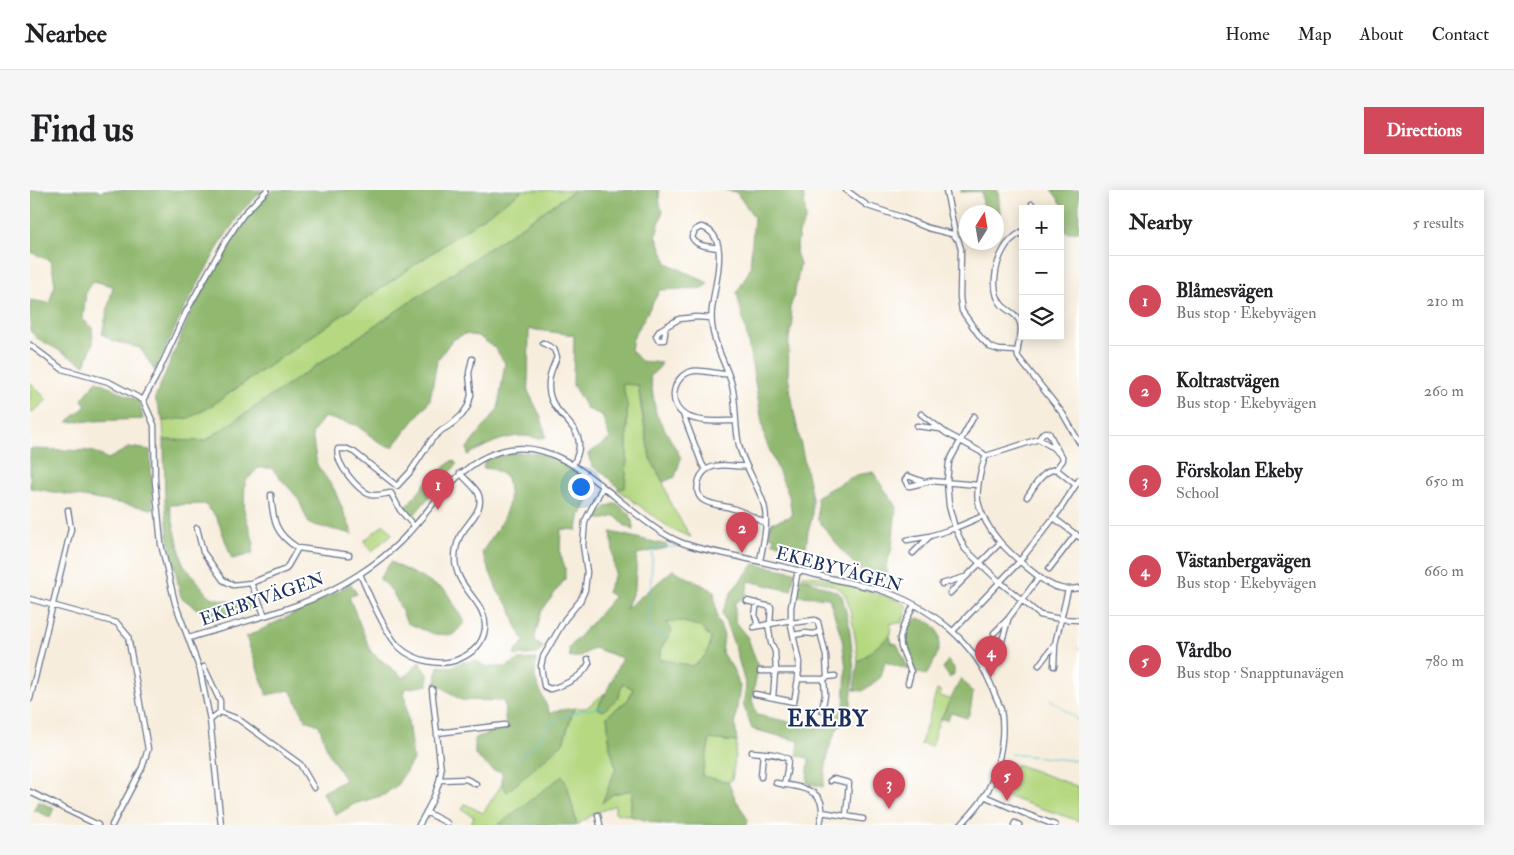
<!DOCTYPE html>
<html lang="en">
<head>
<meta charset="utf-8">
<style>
	:root { --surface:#fff; --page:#f6f6f6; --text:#202124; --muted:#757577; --line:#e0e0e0; --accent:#d1495b }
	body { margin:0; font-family:"IM FELL Double Pica",serif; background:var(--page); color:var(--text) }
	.controls { position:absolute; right:15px; top:15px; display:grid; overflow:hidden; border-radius:0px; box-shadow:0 2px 12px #0003 }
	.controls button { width:45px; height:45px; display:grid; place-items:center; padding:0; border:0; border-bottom:1px solid var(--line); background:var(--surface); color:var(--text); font:25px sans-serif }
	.compass { position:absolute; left:929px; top:15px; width:45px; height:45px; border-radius:50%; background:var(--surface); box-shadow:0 2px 12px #0003; rotate:11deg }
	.you { position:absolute; left:550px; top:296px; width:18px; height:18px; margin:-12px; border:4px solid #fff; border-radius:50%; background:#1a73e8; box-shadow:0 0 0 8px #1a73e833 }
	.badge { display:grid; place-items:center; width:32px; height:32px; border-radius:50%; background:var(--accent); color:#fff; font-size:16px; font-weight:700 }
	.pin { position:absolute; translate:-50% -41px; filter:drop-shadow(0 1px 2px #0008) }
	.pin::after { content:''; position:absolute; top:26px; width:18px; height:15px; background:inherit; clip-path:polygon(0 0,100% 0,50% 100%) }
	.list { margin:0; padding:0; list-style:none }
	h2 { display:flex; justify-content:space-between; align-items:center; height:65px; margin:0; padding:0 20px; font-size:21px }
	h2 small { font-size:16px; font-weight:400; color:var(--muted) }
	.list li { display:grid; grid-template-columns:32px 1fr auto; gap:15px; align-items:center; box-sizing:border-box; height:90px; padding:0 20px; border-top:1px solid var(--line) }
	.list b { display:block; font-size:19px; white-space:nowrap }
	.list p { margin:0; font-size:16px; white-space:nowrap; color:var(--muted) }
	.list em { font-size:16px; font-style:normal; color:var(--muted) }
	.icon { flex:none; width:28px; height:28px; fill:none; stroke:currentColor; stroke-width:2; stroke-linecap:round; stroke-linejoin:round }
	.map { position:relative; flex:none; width:1049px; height:635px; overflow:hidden; border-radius:0px }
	header { display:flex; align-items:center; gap:30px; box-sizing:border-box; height:70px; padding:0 25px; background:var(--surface); border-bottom:1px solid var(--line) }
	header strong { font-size:24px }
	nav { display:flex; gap:28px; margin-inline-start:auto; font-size:18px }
	.intro { display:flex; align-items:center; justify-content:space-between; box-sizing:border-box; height:120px; padding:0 30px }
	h1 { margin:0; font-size:35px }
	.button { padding:12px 22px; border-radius:0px; background:var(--accent); color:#fff; font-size:18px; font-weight:700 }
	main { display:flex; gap:30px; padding:0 30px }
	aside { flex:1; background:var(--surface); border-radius:0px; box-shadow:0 2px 12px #0003 }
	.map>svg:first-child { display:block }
	.green { fill:#b5d880; stroke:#68846f }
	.forest { fill:#90b86e; stroke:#567466; fill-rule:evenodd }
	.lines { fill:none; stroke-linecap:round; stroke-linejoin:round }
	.stream { stroke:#5bc3d8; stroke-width:1 }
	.minor-casing { stroke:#68728a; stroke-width:7 }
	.minor { stroke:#fff; stroke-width:4.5 }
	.labels { text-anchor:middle; stroke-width:4; stroke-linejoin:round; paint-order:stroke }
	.street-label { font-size:18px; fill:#1b2f5e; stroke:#fff }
	.district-label { font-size:22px; font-weight:bold; letter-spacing:1px; fill:#1b2f5e; stroke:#fff }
</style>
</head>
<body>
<header>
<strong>Nearbee</strong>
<nav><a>Home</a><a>Map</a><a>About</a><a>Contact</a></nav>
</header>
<div class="intro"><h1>Find us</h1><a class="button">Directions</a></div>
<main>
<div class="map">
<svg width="1049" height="635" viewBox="0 0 1049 635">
	<rect width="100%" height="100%" fill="#fff"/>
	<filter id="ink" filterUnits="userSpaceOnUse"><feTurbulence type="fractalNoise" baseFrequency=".02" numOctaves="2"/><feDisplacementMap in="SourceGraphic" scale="10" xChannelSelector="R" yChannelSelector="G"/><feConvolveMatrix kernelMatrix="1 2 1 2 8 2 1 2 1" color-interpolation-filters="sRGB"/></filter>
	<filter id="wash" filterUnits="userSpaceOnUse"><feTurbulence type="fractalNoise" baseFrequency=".0096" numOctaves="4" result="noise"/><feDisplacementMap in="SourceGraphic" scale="20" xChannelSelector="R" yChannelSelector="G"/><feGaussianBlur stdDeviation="1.12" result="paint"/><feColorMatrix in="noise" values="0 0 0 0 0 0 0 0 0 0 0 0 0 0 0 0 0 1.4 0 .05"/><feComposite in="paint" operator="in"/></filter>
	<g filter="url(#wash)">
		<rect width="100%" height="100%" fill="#f7eddc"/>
		<path class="green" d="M493 0H545L175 251 134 250 133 231 160 227 178 218Z
			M0 192 17 210 0 224Z
			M592 194 608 195 611 218 620 268 633 292 641 315 661 347 641 339 587 299 595 298 597 268V214Z
			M354 334 362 344 342 361 334 351Z
			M773 385C786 384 861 406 873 413 877 415 876 415 877 419L872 433H861L860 446 828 472C827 459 821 410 813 402 802 392 785 391 772 388Z
			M649 430 669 436 681 448C679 462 675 468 662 476L629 469 631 458 641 441 636 433Z
			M593 493 603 499 599 509 577 526 580 557 586 578 573 612 583 604 602 600 600 626 585 623V615L560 626 547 635 537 595 469 635H440L444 627 432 619 435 614 453 623 472 594 477 602 533 553 544 518H556L575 503 567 518 588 508Z
			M907 500 911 502 910 506 920 509 906 539 902 556 891 554Z
			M680 549 707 552 702 590 698 592 672 586Z
			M986 574 1049 597V631L975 606Z"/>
		<path class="forest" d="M0 0H67L72 3 73 0H233L211 22 191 52 153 121 125 181 110 158 83 151 72 144 83 96 63 91 56 101 53 129 62 138 63 153 55 175 7 148 0 141V110L19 113 25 95 21 71 0 62Z
			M243 0H493L178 218 159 228 133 231 125 208 161 122 198 55 217 27Z
			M545 0H629L630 17 633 20 626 45 637 73 678 93 675 98 630 100 603 148 601 160 611 171 631 173 630 177 620 186 626 224 651 268 645 287 633 292 620 268 608 195 592 194 597 214V268L595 298 591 299 584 294 574 284 562 276 558 264 580 249 572 225 557 219 543 195 544 145 499 139 498 201 511 227 516 247C508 250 501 246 492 246 473 246 455 256 438 265L437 258 468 219 475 173 465 158 448 146 434 144 421 151 407 171 400 210 363 257 353 255 326 235 294 227 282 244 287 275 304 299 323 344 279 334 268 308 241 278H228L215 292 214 321 224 353 222 364 202 369 187 328 175 314 139 315 153 374 180 407 210 414 225 408 229 418 179 428 151 407 138 345 135 310 134 250 175 251Z
			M695 0H773L776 29 769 43 766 62 770 74 765 102 760 118 763 133 759 147 758 184 760 198V203L782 308V327L778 341 776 357 743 353 744 347 739 346 741 333 762 326 759 306 735 249 717 146 707 103 720 79 724 27 706 2Z
			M931 0H968L970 23 953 22 952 1 931 2Z
			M1022 0H1049V42H1035L1036 20Z
			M67 191 109 211 113 229 37 232 56 216 52 209Z
			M100 257 120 260 123 319 0 298V259L62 261 78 269Z
			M478 263C486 263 494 262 502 263 523 265 544 279 559 294L554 305 558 311 549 328 547 340 531 339 530 363 535 378V389L511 422 504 451 513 457 507 464 485 466 484 464 494 451 485 433 480 417 468 402 452 362C461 348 474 332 478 315 481 307 478 295 477 287L463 279 453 278 455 270Z
			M423 270 427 274 382 327 375 318 398 290Z
			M843 282 866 317 862 358 856 376 859 389 838 385 829 379 814 363 788 330 787 306 826 285Z
			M586 313 600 324 604 340 594 335 585 326 576 329H564L576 317Z
			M581 342 637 355V358L607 364 605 397 596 419 643 380 684 401 687 428 694 445 692 463 702 477 710 496 705 532 707 552 680 549 672 586 698 592 705 608 718 630 717 635H634L600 626 602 600 583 604 572 613 586 578 580 557 577 526 599 509 603 499 593 493 588 508 573 521 567 518 576 503 592 468 564 458 549 467H540L539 458 584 407 577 402 585 384ZM649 431 669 436 681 448C679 462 675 468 662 476L629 469 631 458 642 441 636 433Z
			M361 372 415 400 435 432 423 445 404 444 377 433C370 418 364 397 349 389Z
			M724 374 765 382 761 401 719 391 715 407 705 413V432L718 448 728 477 722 510 727 525 793 539 814 518 816 478 812 449 799 408 770 406 766 403 769 389 772 388 807 402 812 406 819 434 824 480 820 523 807 539 803 548 798 562 793 597 777 593 779 568 767 566 769 551 722 539 713 514 716 497 705 457 692 423 702 401Z
			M321 394 327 404 319 407 341 462 374 488 389 472 398 484V495L374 499 383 570 367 595 354 605 324 614 306 625 292 603 315 590 298 562 289 535 276 530 260 500 237 505 216 447 284 414Z
			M888 428C894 430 903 433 906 438 915 452 904 474 896 485L885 482C878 463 866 440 888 428Z
			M860 446 862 453 867 454 879 480 855 472 851 487 833 501 824 500 828 472Z
			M506 469 505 489 520 524 525 521 544 518 533 553 477 602 472 594V581H464L445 565V548L476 538 474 511 431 510 406 493 408 476 420 477 433 472 446 471 457 477H475L489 470Z
			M918 470 924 478V484L920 488 913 478Z
			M931 488 943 503 940 522 937 528 921 523 917 530 911 529Z
			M532 586 537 595 547 635H468Z
			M8 611 24 618 20 627 4 620Z"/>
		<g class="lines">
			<path class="stream" d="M638 448 618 440 623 357H646
				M1048 458 1049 459
				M1020 509 1049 531
				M532 527 554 520 574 517
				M980 564 1049 571
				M488 569C494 564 501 559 507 552 514 543 516 533 529 528"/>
		</g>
	</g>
	<g filter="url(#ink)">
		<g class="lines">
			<g class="minor-casing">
				<path id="minor" d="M816 0 838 16 871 27 898 38 922 44 928 49 931 59 930 107 932 121 951 148 960 157 969 160 986 161
					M916 0 926 48
					M1002 14 1003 19
					M993 41C985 46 978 51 974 59 965 74 960 101 972 115 977 121 988 124 990 133 994 145 985 155 988 167L1033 224 1049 252
					M688 58C679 56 666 57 662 47L665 40 671 37C701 44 685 92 683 112 681 122 681 132 683 142 687 161 697 177 702 195 707 216 704 238 710 259 716 279 728 295 734 315 739 333 733 354 730 371
					M635 138V143L634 150H628L626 146 630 140 649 129 666 127 681 128
					M513 153 524 159 527 167C524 175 519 183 519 193 516 231 566 232 543 275
					M0 155 32 179 79 192 113 210
					M698 184C686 185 674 179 663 181 642 185 637 215 655 225 668 233 691 231 705 231
					M113 210 124 235 125 291 131 354 145 413 170 480 180 530 191 635
					M113 210 125 189 156 122 195 52 213 25 237 0
					M653 224 672 274 676 280
					M891 224 916 243 951 262 956 266 1009 249 1013 243 1016 242 1019 243 1029 263
					M944 226 919 272 917 292 919 316 925 338 935 359 970 392 1010 425 1030 429 1049 430
					M887 236 910 239
					M1009 249 1022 257 1032 266 1033 270 1026 279
					M956 266C951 276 946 300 948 311 955 342 980 364 1004 383 1011 389 1020 396 1030 398 1036 400 1043 399 1049 398
					M716 276C704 278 694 272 682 277 676 279 671 284 669 290 660 318 692 313 707 320 717 323 726 329 735 333
					M894 292 878 286 875 290 878 296H880L901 291 948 295
					M997 307C1005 296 1012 281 1026 279L1046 295
					M1024 328 1049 347
					M384 336 370 320 361 303C354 304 347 306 341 305 328 301 304 272 308 259H317L324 262 367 296 380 282 402 249 412 240 422 234 432 225 438 216 441 205 439 183 442 169
					M167 338 173 362 193 390 203 395 221 393 235 426
					M877 350 900 346
					M268 358 319 365
					M883 363 900 346 925 338 953 326
					M1019 379 1046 344
					M330 384C338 403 355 443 369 457 384 471 411 477 429 469 443 463 453 454 455 439 458 411 425 400 425 368 425 360 427 353 430 346 437 333 456 319 448 303 444 296 436 290 430 283
					M221 393 256 379 268 358C245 344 243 331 241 305
					M912 394 935 387
					M920 403 970 353
					M0 409 87 433 98 446 118 559 112 578 82 635
					M717 411 741 417 740 434
					M727 413 725 425 728 436
					M761 433 785 430 788 432 790 441 784 444 775 443 763 445
					M738 434 741 453 745 461 746 482
					M724 437 761 430
					M790 441 796 466 797 487
					M923 441 989 372 1029 321 1049 290
					M964 443 978 429 1009 387
					M159 448C218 429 274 420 328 385 342 376 358 364 371 351 405 317 429 267 481 259 545 250 595 329 650 352 670 360 693 363 714 368 742 374 771 381 799 388 815 392 831 395 847 399 899 415 947 452 965 505 967 510 970 515 971 520 976 547 968 587 952 610 946 619 938 627 931 635
					M970 458 978 430
					M558 469 559 473C552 488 535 495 520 499L514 496 511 476 513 467 535 429 550 411 555 400 557 382 553 355 555 331 572 298
					M1009 475 1025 454 1038 400
					M1024 476 1025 455
					M174 477 190 511V522
					M730 481H769
					M768 489H794L797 487 805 486
					M878 493 881 482 871 457 870 448 873 437 884 415
					M725 504 764 512 768 489 769 472 761 435V417L768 380
					M743 507 745 482
					M0 509 41 339 38 320
					M792 520 795 505 794 489
					M180 530 190 522 208 529 270 574 284 598
					M407 543 475 535
					M722 562C734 563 748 563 758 569L757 581 754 595
					M731 587 733 563
					M410 590 436 589 446 594
					M800 591 803 589 819 593 816 626
					M746 593C762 596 792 597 792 619 793 624 790 630 790 635
					M0 602 68 635
					M954 606 996 624 1025 635
					M396 622 417 633
					M792 622 833 629
					M568 625 570 635
					M389 635C399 618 409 600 411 581L402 499
					M984 635 985 633 989 635"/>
			</g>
			<use href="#minor" class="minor"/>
		</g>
	</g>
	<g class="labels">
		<g class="street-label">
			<text transform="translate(809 379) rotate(15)" y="6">EKEBYVÄGEN</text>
			<text transform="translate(232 409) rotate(-19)" y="6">EKEBYVÄGEN</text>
		</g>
		<g class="district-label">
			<text x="798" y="536">EKEBY</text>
		</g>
	</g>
</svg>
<div class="controls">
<button>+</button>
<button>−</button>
<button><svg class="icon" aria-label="layers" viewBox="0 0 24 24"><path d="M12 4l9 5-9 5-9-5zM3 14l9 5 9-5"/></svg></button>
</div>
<svg class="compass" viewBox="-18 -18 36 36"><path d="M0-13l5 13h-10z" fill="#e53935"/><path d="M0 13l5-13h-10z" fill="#757577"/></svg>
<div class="you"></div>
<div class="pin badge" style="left:408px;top:320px">1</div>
<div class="pin badge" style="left:712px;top:363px">2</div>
<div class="pin badge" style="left:859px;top:619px">3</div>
<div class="pin badge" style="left:961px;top:487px">4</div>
<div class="pin badge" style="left:977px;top:611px">5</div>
</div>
<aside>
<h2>Nearby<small>5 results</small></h2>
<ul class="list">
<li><span class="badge">1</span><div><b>Blåmesvägen</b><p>Bus stop · Ekebyvägen</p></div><em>210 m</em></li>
<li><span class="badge">2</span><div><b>Koltrastvägen</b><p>Bus stop · Ekebyvägen</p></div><em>260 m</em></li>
<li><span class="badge">3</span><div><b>Förskolan Ekeby</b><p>School</p></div><em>650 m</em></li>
<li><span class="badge">4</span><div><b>Västanbergavägen</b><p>Bus stop · Ekebyvägen</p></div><em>660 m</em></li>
<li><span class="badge">5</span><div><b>Vårdbo</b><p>Bus stop · Snapptunavägen</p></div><em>780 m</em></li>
</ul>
</aside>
</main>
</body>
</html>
